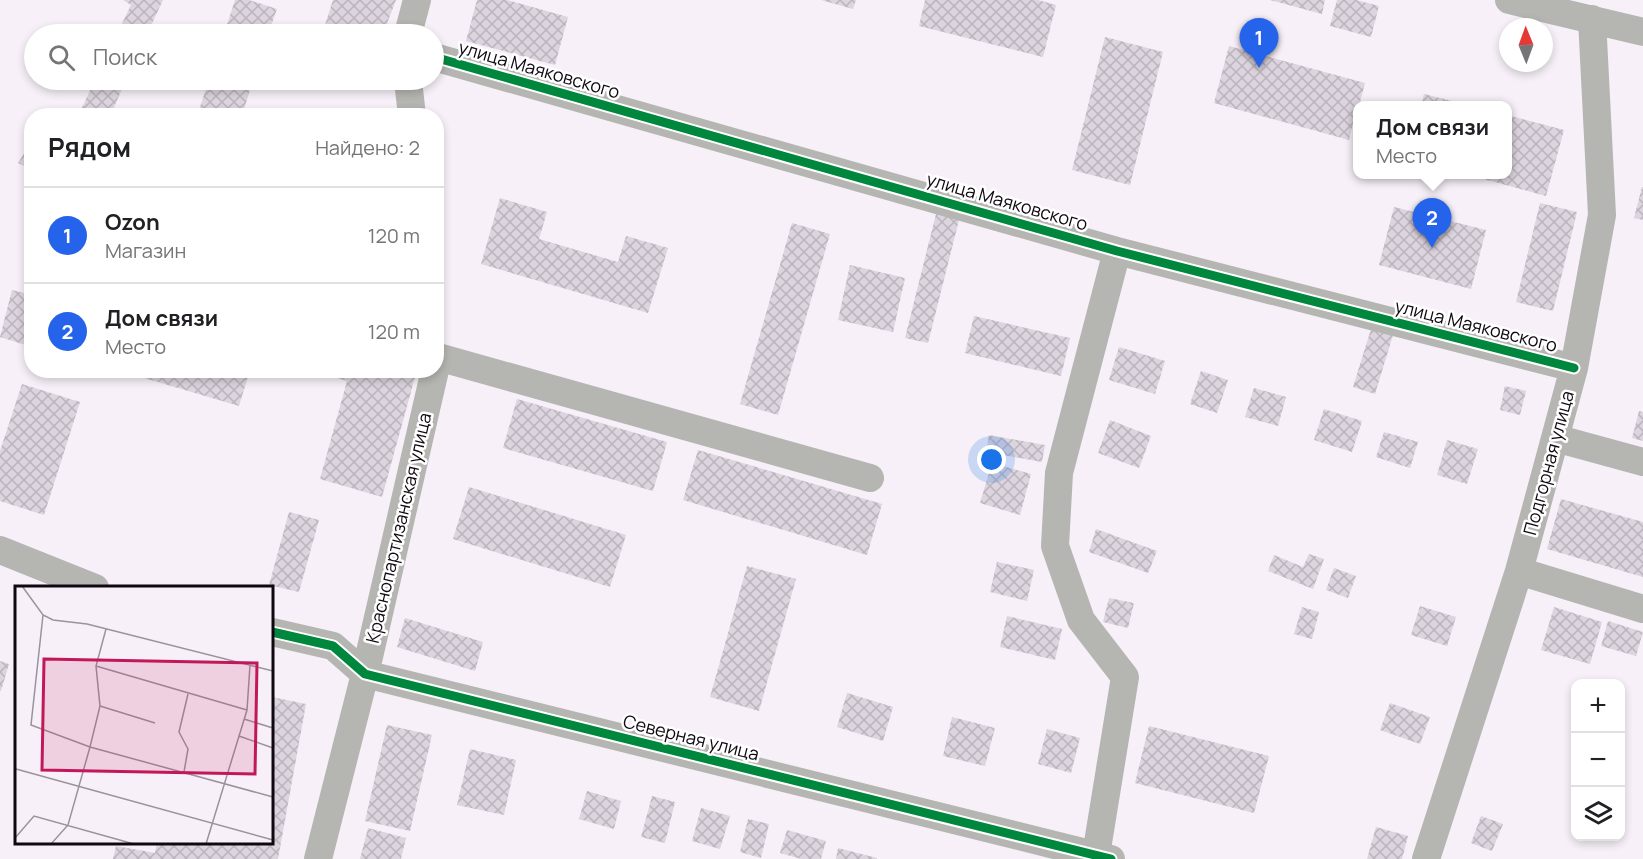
<!DOCTYPE html>
<html lang="ru">
<head>
<meta charset="utf-8">
<style>
	:root { --surface:#fff; --page:#f2f2f2; --text:#202124; --muted:#757577; --line:#e0e0e0; --accent:#2563eb }
	body { margin:0; font-family:Manrope,sans-serif; background:var(--page); color:var(--text) }
	.controls { position:absolute; right:18px; bottom:18px; display:grid; overflow:hidden; border-radius:12px; box-shadow:0 3px 9px #0003 }
	.controls button { width:54px; height:54px; display:grid; place-items:center; padding:0; border:0; border-bottom:2px solid var(--line); background:var(--surface); color:var(--text); font:30px sans-serif }
	.compass { position:absolute; left:1499px; top:18px; width:54px; height:54px; border-radius:50%; background:var(--surface); box-shadow:0 3px 9px #0003; rotate:359deg }
	.you { position:absolute; left:992px; top:460px; width:21px; height:21px; margin:-15px; border:4px solid #fff; border-radius:50%; background:#1a73e8; box-shadow:0 0 0 9px #1a73e833 }
	.badge { display:grid; place-items:center; width:39px; height:39px; border-radius:50%; background:var(--accent); color:#fff; font-size:20px; font-weight:700 }
	.pin { position:absolute; translate:-50% -50px; filter:drop-shadow(0 2px 3px #0008) }
	.pin::after { content:''; position:absolute; top:32px; width:21px; height:18px; background:inherit; clip-path:polygon(0 0,100% 0,50% 100%) }
	.popup { position:absolute; left:1353px; top:101px; width:159px; height:78px; box-sizing:border-box; display:grid; place-content:center; border-radius:12px; background:var(--surface); filter:drop-shadow(0 2px 4px #0005); font-size:20px; white-space:nowrap; color:var(--muted) }
	.popup b { font-size:22px; color:var(--text) }
	.popup::after { content:''; position:absolute; left:50%; top:100%; margin-left:-12px; border:12px solid transparent; border-top-color:var(--surface) }
	.list { margin:0; padding:0; list-style:none }
	h2 { display:flex; justify-content:space-between; align-items:center; height:78px; margin:0; padding:0 24px; font-size:26px }
	h2 small { font-size:20px; font-weight:400; color:var(--muted) }
	.list li { display:grid; grid-template-columns:39px 1fr auto; gap:18px; align-items:center; box-sizing:border-box; height:96px; padding:0 24px; border-top:2px solid var(--line) }
	.list b { display:block; font-size:22px; white-space:nowrap }
	.list p { margin:0; font-size:20px; white-space:nowrap; color:var(--muted) }
	.list em { font-size:20px; font-style:normal; color:var(--muted) }
	.icon { flex:none; width:33px; height:33px; fill:none; stroke:currentColor; stroke-width:2; stroke-linecap:round; stroke-linejoin:round }
	.map { position:relative; flex:none; width:1643px; height:859px; overflow:hidden }
	.search { position:absolute; background:var(--surface); box-shadow:0 3px 9px #0003; left:24px; top:24px; width:420px; height:66px; display:flex; align-items:center; gap:15px; box-sizing:border-box; padding:0 21px; border-radius:33px; color:var(--muted); font-size:22px }
	.panel { position:absolute; background:var(--surface); box-shadow:0 3px 9px #0003; left:24px; top:108px; width:420px; height:270px; border-radius:24px }
	.map>svg:first-child { display:block }
	.building { fill:url(#building-cross-hatch) }
	.lines { fill:none; stroke-linecap:round; stroke-linejoin:round }
	.minor { stroke:#b5b5b2; stroke-width:28 }
	.cycleway-casing { stroke:#fff; stroke-width:13 }
	.cycleway { stroke:#00873e; stroke-width:9 }
	.labels { text-anchor:middle; stroke-width:5; stroke-linejoin:round; paint-order:stroke }
	.street-label { font-size:18px; fill:#0f0811; stroke:#fff }
	.inset-road { fill:none; stroke:#9a939c; stroke-width:1.5 }
	.view { fill:#c2185b; fill-opacity:0.15; stroke:#c2185b; stroke-width:3 }
	.inset-edge { fill:none; stroke:#0f0811; stroke-width:3 }
</style>
</head>
<body>
<div class="map">
<svg width="1643" height="859" viewBox="0 0 1643 859">
	<defs>
		<pattern id="building-cross-hatch" width="8" height="8" patternUnits="userSpaceOnUse" patternTransform="scale(1.5)"><rect width="8" height="8" fill="#dcd4de"/><path d="M0 0l8 8M0 8l8-8" fill="none" stroke="#bcb4bd"/></pattern>
	</defs>
	<rect width="100%" height="100%" fill="#f7f0f8"/>
	<path class="building" d="M123 0H163L147 34H117L131 5Z
		M235 0H249L277 9 268 34H224Z
		M333 0H396L383 34H344L324 28Z
		M477 0H507L568 17 555 65 466 41Z
		M821 0H856L853 9Z
		M925 0H1038L1056 5 1043 57 919 26Z
		M1270 0H1325L1322 14Z
		M1337 0H1356L1379 6 1371 37 1330 26Z
		M1105 37 1163 52 1130 185 1072 170Z
		M1229 46 1365 83 1359 106H1357L1349 140 1214 103Z
		M95 80H126L110 116H78Z
		M209 80H253L242 116H197Z
		M1424 94 1468 105 1467 106H1421Z
		M1507 115 1564 130 1546 196 1469 175 1507 174Z
		M32 141V170L18 163Z
		M1642 187H1643V220L1634 218Z
		M500 198 547 212 539 239 618 262 626 236 668 248 648 313 481 264Z
		M1540 203 1577 212 1553 311 1516 302Z
		M1394 207 1486 230 1471 289 1379 265Z
		M937 210 960 216 928 343 905 338Z
		M792 223 830 234 778 415 740 404Z
		M850 265 905 278 893 332 838 320Z
		M12 290 32 295V347L0 337Z
		M974 316 1070 338 1061 376 965 353Z
		M1371 329 1393 335 1375 394 1353 387Z
		M1119 347 1165 361 1155 394 1109 380Z
		M117 370H250L239 406Z
		M417 370 382 497 320 479 347 381 310 370Z
		M1201 371 1228 380 1217 413 1190 404Z
		M22 384 80 402 44 515 0 501V451Z
		M1505 386 1526 391 1520 415 1500 410Z
		M1254 388 1286 397 1278 426 1245 417Z
		M517 399 667 442 653 491 503 448Z
		M1324 409 1362 421 1352 452 1314 440Z
		M1639 411 1643 412V441L1632 438Z
		M1110 420 1151 436 1139 468 1098 453Z
		M1384 432 1418 442 1410 468 1376 457Z
		M989 435 1045 445 1042 462 986 452Z
		M1447 440 1478 449 1467 484 1437 475Z
		M698 450 882 504 867 555 683 500Z
		M992 463 1031 474 1020 515 980 503Z
		M469 487 626 535 610 587 453 539Z
		M1561 499 1643 522V577L1547 549Z
		M289 512 319 520 299 592 269 585Z
		M1096 529 1157 551 1148 573 1089 552Z
		M1309 554 1324 559 1313 589 1268 571 1274 555 1303 567Z
		M997 562 1034 570 1027 601 990 592Z
		M747 566 796 579 759 711 710 697Z
		M1334 568 1356 576 1348 598 1326 590Z
		M1109 598 1134 603 1128 628 1103 622Z
		M1420 606 1456 617 1447 646 1411 635Z
		M1302 607 1319 612 1312 639 1294 634Z
		M1554 607 1602 622 1590 664 1541 650Z
		M1007 616 1062 629 1055 660 1000 647Z
		M405 618 483 642 475 671 397 647Z
		M1608 621 1643 632 1636 656 1601 646Z
		M0 661 9 664 1 691H0Z
		M847 693 893 707 883 741 837 727Z
		M272 697 306 704 278 859H113L116 846 155 853 157 842H272Z
		M1390 703 1430 717 1420 744 1380 730Z
		M952 717 995 728 985 766 943 756Z
		M387 725 432 735 410 831 365 821Z
		M1149 726 1269 756 1254 813 1135 783Z
		M1047 729 1080 738 1071 773 1038 764Z
		M470 749 516 760 504 815 457 805Z
		M587 791 621 801 614 829 579 819Z
		M652 796 675 802 665 843 641 837Z
		M701 808 730 816 720 849 692 841Z
		M1481 816 1503 824 1492 851 1471 843Z
		M748 819 769 824 761 858 740 852Z
		M1376 827 1408 836 1402 859H1367Z
		M368 828 406 838 401 859H360Z
		M787 830 826 841 821 859H801L780 853Z
		M838 848 877 858V859H836Z"/>
	<g class="lines">
		<path class="minor" d="M1509 0 1643 32
			M408 34 417 0
			M434 57 1117 251 1574 368
			M408 80 412 116
			M438 357 870 478
			M1555 438 1643 462
			M0 550 95 588
			M1519 571 1643 609
			M272 632 333 646 365 674 1111 859
			M1096 855 1125 677 1081 620 1055 546 1059 473 1117 251
			M318 859 365 674 435 370
			M1426 859 1519 571 1574 368 1602 215 1592 19"/>
		<g class="cycleway-casing">
			<path id="cycleway" d="M434 57 1117 251 1574 368
				M272 632 333 646 365 674 1111 859"/>
		</g>
		<use href="#cycleway" class="cycleway"/>
	</g>
	<g class="labels">
		<g class="street-label">
			<text transform="translate(539 70) rotate(16)" y="6">улица Маяковского</text>
			<text transform="translate(1007 202) rotate(16)" y="6">улица Маяковского</text>
			<text transform="translate(1476 326) rotate(14)" y="6">улица Маяковского</text>
			<text transform="translate(1549 463) rotate(-75)" y="6">Подгорная улица</text>
			<text transform="translate(399 528) rotate(-77)" y="6">Краснопартизанская улица</text>
			<text transform="translate(691 738) rotate(14)" y="6">Северная улица</text>
		</g>
	</g>
	<g transform="translate(15 586)">
		<rect width="258" height="258" fill="#f7f0f8"/>
		<path class="inset-road" d="M7 0 28 29 38 34 72 38 258 85M28 29 16 139 75 161 258 211M81 80 232 124M85 120 140 137M229 133 258 142M224 150 258 162M1 183 258 254M169 186 173 163 164 146 173 108M0 252 19 230 119 258M36 258 53 239 75 161 85 120 81 80 91 43M191 258 232 124 235 79"/>
		<path class="view" d="M29 73 242 77 240 188 27 184Z"/>
		<rect width="258" height="258" class="inset-edge"/>
	</g>
</svg>
<div class="controls">
<button>+</button>
<button>−</button>
<button><svg class="icon" aria-label="layers" viewBox="0 0 24 24"><path d="M12 4l9 5-9 5-9-5zM3 14l9 5 9-5"/></svg></button>
</div>
<svg class="compass" viewBox="-18 -18 36 36"><path d="M0-13l5 13h-10z" fill="#e53935"/><path d="M0 13l5-13h-10z" fill="#757577"/></svg>
<div class="you"></div>
<div class="pin badge" style="left:1259px;top:68px">1</div>
<div class="pin badge" style="left:1432px;top:248px">2</div>
<div class="popup"><b>Дом связи</b>Место</div>
<div class="search"><svg class="icon" aria-label="search" viewBox="0 0 24 24"><circle cx="10" cy="10" r="6"/><path d="M15 15l6 6"/></svg>Поиск</div>
<section class="panel">
<h2>Рядом<small>Найдено: 2</small></h2>
<ul class="list">
<li><span class="badge">1</span><div><b>Ozon</b><p>Магазин</p></div><em>120 m</em></li>
<li><span class="badge">2</span><div><b>Дом связи</b><p>Место</p></div><em>120 m</em></li>
</ul>
</section>
</div>
</body>
</html>
